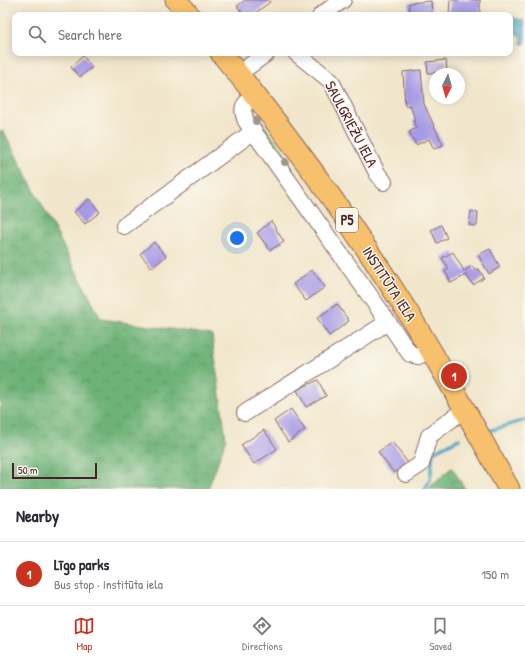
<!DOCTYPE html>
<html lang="en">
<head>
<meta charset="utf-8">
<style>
	:root { --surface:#fff; --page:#f7f7f7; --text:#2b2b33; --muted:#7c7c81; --line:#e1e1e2; --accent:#c8321e }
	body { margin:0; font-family:"Patrick Hand",sans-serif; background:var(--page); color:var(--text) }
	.compass { position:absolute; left:429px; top:68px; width:36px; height:36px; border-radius:50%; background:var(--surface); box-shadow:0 2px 10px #0003; rotate:185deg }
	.scale { position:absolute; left:12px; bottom:10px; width:85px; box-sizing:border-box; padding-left:4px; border:2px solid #4a1f2b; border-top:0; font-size:11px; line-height:14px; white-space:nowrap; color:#4a1f2b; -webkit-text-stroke:3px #fbf7ec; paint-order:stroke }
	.you { position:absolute; left:237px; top:238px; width:14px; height:14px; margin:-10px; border:3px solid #fff; border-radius:50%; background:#1a73e8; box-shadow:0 0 0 6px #1a73e833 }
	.badge { display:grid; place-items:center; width:26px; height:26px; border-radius:50%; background:var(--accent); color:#fff; font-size:13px; font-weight:700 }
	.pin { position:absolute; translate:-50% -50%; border:2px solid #fff; box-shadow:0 1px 4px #0006 }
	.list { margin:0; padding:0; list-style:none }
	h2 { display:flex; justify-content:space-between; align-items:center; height:52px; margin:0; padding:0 16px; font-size:17px }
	h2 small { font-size:13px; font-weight:400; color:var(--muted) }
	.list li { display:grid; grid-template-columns:26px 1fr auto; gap:12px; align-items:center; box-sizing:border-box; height:64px; padding:0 16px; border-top:1px solid var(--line) }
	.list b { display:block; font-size:15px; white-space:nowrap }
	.list p { margin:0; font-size:13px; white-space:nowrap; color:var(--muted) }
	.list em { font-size:13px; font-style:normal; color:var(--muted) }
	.icon { flex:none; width:22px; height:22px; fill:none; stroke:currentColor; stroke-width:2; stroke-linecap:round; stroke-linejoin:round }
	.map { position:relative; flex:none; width:525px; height:489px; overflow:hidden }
	.search { position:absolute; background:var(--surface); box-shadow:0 2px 10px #0003; left:12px; right:12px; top:12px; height:44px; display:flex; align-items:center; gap:10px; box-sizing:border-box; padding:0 14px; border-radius:8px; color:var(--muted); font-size:15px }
	.sheet { height:116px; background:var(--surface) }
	nav { display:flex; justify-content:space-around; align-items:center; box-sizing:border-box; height:56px; border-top:1px solid var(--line); background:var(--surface); font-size:11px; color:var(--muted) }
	nav a { display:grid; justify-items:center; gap:2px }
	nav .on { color:var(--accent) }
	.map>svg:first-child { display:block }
	.grass { fill:#88d08c; stroke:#69785c }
	.forest { fill:url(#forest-crowns); stroke:#5c6852 }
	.water { fill:url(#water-waves); stroke:#4a637a }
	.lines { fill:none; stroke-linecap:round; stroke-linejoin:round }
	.stream { stroke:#4ba7c9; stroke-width:3.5 }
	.building { fill:#a59ae5 }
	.minor-casing { stroke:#846563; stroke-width:18 }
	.major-casing { stroke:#846563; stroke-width:23 }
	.minor { stroke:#fff; stroke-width:16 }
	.major { stroke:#f7c06c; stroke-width:21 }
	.tree { fill:#a09683 }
	.labels { text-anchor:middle; stroke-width:3; stroke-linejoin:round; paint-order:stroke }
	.shield { fill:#fbf7ec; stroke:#7f6065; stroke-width:1 }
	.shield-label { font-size:14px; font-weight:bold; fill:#4a1f2b }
	.street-label { font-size:15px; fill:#4a1f2b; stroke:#fbf7ec }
</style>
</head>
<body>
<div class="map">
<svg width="525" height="489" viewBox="0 0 525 489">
	<defs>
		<pattern id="forest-crowns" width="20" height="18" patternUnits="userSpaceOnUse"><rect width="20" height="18" fill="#6eb278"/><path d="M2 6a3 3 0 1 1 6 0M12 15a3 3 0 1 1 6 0" fill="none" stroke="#5c9063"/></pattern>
		<pattern id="water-waves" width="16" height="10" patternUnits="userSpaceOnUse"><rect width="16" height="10" fill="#4ba7c9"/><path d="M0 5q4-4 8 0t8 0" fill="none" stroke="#4087a3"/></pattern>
	</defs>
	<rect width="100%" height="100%" fill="#fbf7ec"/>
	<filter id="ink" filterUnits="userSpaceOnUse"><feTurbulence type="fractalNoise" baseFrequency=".025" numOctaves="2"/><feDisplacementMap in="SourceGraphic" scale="8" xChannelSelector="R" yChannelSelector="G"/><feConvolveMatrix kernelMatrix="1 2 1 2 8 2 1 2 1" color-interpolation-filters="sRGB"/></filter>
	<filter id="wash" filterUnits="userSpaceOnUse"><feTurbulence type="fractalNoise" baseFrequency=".012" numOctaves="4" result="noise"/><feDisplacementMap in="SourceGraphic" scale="16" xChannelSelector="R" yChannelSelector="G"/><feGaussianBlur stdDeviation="0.9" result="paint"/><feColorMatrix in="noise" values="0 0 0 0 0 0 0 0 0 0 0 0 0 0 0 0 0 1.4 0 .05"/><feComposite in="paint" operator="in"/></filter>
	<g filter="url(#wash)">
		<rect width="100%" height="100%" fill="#f1e6cb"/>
		<path class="grass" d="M249 112H252L263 124 286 155 296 179Z"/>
		<path class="forest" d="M0 131 4 132 101 319 212 335 226 440 208 489H0Z
			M452 467 465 489H428Z"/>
		<path class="water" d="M510 17 523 20 525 23V44H521V37L516 33 510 31Z"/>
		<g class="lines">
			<path class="stream" d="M489 431 525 420
				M425 489 430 480 433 452 459 439"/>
		</g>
		<g id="blocks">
			<path class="building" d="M245 0H269L270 2 253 15H244L237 6Z
				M450 0H480V15H449Z
				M431 1 432 15H409V3Z
				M83 56 92 67 80 77 71 67Z
				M446 60 447 72 428 73 427 62Z
				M421 70 424 104 443 145 434 149 429 139 416 145 409 132 416 128 413 121 415 120 410 105 405 106 403 72Z
				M89 199 100 212 85 224 74 212Z
				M471 211 478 212 477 226 469 225Z
				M271 221 284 242 270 250 257 233Z
				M441 225 447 238 437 243 431 230Z
				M154 242 166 256 152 268 140 254Z
				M490 249 500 267 489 274 478 255Z
				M453 252 464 271 472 266 475 270 479 269 484 278 473 285 466 275 451 283 445 271 449 269 442 258Z
				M312 270 325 287 306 301 293 284Z
				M337 304 349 321 329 336 317 318Z
				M318 380 326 396 306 407 297 390Z
				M291 409 305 430 288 442 274 421Z
				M264 430 277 449 254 464 241 445Z
				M392 442 408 463 394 473 378 452Z"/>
		</g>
	</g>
	<g filter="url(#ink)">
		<use href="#blocks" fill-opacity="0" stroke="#846563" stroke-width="1"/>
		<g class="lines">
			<g class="minor-casing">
				<path id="minor" d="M321 15 343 0
					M296 53 331 81 377 173 384 182
					M238 74 267 53
					M255 95C244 104 240 106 246 121L370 296 410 354 418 356 430 350
					M124 226 254 131
					M245 413 388 322
					M406 474 421 464 429 436 465 409"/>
			</g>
			<g class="major-casing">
				<path id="major" d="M176 0 189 15
					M221 53C288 134 349 219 405 308 442 367 475 428 509 489"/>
			</g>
			<use href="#minor" class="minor"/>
			<use href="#major" class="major"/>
		</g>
		<g class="tree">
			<circle cx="256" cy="121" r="4"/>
			<circle cx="285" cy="162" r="4"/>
		</g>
	</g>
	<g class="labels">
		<rect class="shield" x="336" y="208" width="22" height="24" rx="3"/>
		<g class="shield-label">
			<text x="347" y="225">P5</text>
		</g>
		<g class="street-label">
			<text transform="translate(351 124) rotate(62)" y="5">SAULGRIEŽU IELA</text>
			<text transform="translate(389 284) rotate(57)" y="5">INSTITŪTA IELA</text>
		</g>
	</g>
</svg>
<svg class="compass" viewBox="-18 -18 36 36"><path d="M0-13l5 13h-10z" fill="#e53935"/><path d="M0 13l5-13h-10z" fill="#7c7c81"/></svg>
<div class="scale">50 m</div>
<div class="you"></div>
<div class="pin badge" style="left:454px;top:376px">1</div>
<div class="search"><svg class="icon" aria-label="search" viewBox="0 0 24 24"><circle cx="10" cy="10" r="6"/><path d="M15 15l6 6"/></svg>Search here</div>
</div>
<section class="sheet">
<h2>Nearby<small></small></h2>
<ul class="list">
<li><span class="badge">1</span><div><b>Līgo parks</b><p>Bus stop · Institūta iela</p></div><em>150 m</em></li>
</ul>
</section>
<nav>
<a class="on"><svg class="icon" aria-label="map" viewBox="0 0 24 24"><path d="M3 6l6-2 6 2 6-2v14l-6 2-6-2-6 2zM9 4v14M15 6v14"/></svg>Map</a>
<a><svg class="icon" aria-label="directions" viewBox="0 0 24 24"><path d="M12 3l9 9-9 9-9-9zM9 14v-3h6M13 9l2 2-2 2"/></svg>Directions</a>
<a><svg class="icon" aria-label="saved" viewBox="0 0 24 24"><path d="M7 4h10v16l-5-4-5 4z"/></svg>Saved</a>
</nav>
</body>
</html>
